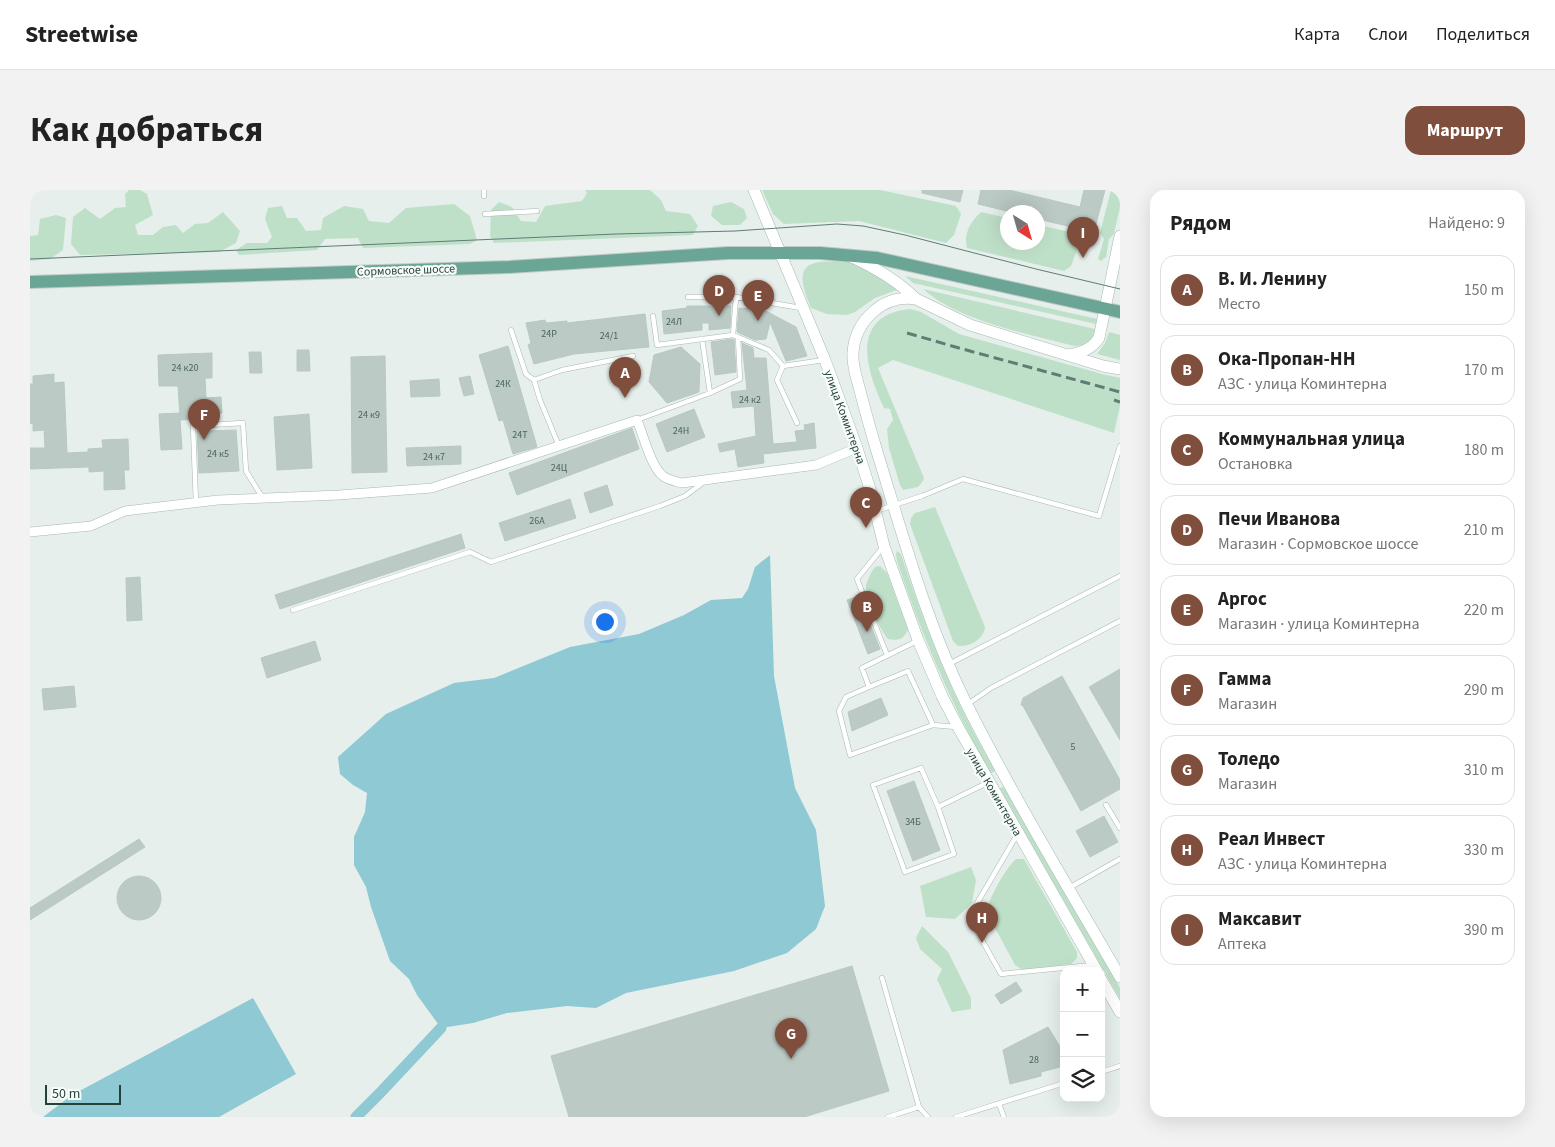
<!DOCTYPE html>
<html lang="ru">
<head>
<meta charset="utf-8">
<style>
	:root { --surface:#fff; --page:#f2f2f2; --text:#222; --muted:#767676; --line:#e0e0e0; --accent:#804e3d }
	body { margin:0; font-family:"Source Sans 3",sans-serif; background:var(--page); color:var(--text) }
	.controls { position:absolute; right:15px; bottom:15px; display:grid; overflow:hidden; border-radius:10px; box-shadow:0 5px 20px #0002 }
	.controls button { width:45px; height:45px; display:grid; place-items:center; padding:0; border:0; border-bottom:1px solid var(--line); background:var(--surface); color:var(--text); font:25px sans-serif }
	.compass { position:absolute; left:970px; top:15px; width:45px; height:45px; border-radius:50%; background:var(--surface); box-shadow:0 5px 20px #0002; rotate:143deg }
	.scale { position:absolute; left:15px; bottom:12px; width:76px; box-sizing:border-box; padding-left:5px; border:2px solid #24423a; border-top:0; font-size:14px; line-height:18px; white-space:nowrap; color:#24423a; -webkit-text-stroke:4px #f7fbf9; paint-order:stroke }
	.you { position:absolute; left:574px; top:431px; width:18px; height:18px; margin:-12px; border:4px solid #fff; border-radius:50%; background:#1a73e8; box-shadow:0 0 0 8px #1a73e833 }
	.badge { display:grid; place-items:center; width:32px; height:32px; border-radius:50%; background:var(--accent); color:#fff; font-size:16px; font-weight:700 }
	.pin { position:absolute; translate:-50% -41px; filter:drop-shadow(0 1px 2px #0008) }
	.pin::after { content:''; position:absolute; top:26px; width:18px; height:15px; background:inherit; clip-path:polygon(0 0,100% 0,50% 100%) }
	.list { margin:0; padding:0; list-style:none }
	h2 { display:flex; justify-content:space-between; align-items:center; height:65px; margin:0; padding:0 20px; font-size:21px }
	h2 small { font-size:16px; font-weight:400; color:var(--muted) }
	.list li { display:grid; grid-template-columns:32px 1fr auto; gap:15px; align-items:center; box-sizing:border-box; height:70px; margin:0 10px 10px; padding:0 10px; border:1px solid var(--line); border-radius:15px }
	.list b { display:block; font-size:19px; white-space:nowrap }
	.list p { margin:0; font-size:16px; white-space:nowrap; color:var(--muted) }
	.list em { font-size:16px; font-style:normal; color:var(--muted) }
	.icon { flex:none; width:28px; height:28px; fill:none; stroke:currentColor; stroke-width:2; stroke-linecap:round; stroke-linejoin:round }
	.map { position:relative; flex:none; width:1090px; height:927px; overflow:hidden; border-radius:15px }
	header { display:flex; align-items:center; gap:30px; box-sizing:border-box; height:70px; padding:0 25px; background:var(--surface); border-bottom:1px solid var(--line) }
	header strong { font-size:24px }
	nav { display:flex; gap:28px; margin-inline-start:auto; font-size:18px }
	.intro { display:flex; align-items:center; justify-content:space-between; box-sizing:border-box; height:120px; padding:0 30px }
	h1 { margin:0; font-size:35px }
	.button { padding:12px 22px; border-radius:15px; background:var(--accent); color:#fff; font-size:18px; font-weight:700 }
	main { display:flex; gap:30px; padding:0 30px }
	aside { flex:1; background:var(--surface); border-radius:15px; box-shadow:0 5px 20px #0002 }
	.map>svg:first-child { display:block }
	.green { fill:#bfe0c8 }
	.water { fill:#8ec9d4 }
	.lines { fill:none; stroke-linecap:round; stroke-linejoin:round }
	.canal { stroke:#8ec9d4; stroke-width:11 }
	.building { fill:#bbcac4; stroke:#b8c9c2 }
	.lane-casing { stroke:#a8b8b2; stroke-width:5.5 }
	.street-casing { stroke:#a8b8b2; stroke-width:10 }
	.secondary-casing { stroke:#a4bbb3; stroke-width:12 }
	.primary-casing { stroke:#c2cac8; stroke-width:14 }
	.lane { stroke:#fff; stroke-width:4.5 }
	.street { stroke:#fff; stroke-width:9 }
	.secondary { stroke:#fff; stroke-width:11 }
	.primary { stroke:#6aa596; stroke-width:12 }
	.tram { stroke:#5f7d75; stroke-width:1 }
	.rail { stroke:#5f7d75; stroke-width:3; stroke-dasharray:10 5; stroke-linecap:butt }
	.labels { text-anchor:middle; stroke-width:4.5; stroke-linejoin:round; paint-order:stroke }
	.number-label { font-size:10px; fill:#4a645c }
	.street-label { font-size:12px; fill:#24423a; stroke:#f7fbf9 }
</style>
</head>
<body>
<header>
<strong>Streetwise</strong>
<nav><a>Карта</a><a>Слои</a><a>Поделиться</a></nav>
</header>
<div class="intro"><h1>Как добраться</h1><a class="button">Маршрут</a></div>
<main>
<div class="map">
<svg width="1090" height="927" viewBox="0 0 1090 927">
	<rect width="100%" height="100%" fill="#e6efeb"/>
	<path class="green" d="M99 0H110L117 4 123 25 105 35 108 45H123L133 37 146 35 153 43 165 34 178 33 193 22 210 41 206 53 189 62 50 65 41 54 43 27 55 18 70 29 85 18 96 17 95 4Z
		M555 0H620L631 10 636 21 660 24 668 36 663 45 464 53 460 46 461 20 469 12 482 17 491 31 506 32 515 16 552 11 557 3Z
		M732 0H850L926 16 931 24 924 45 916 53 829 31 754 34 743 24Z
		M1081 0H1090V17L1084 44 1079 49 1076 67 1071 71 1068 69 1074 49 1070 43Z
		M701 12 714 19 717 28 710 35H692L681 26 683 16Z
		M424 14 440 26 447 50 440 54 333 58 328 48 295 49 287 60 209 65 206 60 217 53H237L242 47 235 29 238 18 252 16 257 28H267L276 41 291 40 293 28 314 16 333 19 339 31 359 33 376 18Z
		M951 22 977 28 978 52H1008V35L1045 43 1050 52 1041 76 1034 81 937 58C933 44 941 31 951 22Z
		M26 25 36 28 33 60 20 69 0 71V46L8 45 10 29Z
		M805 71H826L853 85 867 100 845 108 825 122 817 125 797 124 781 118C776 105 763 78 785 73 791 71 799 72 805 71Z
		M875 86 1067 129 1066 134 883 93Z
		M893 99 1065 139C1063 151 1056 156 1044 156 997 143 930 132 893 99Z
		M880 119 891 122 929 144 1072 184 1090 188V216L1084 243 863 170 848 178 894 288 893 291 888 297 873 300 870 295 859 258 857 239 863 230 860 219 854 218C835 179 820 125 880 119Z
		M1079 142 1090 145V170L1067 164 1075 153Z
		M905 317 955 437C954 449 940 457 928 456L923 451 880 334 881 328 885 323Z
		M867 361 871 364C896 439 923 510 964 578L965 581 962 583 959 581C921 514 891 444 867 371L866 364Z
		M850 376 857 383 878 440C873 450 868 451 858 449 850 440 835 407 836 395 838 388 841 382 845 377Z
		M973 597 976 600 1090 798V809L971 601 970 598Z
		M986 669H994L1047 762V768L1041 774 993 780 985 775 956 721C961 706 974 680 986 669Z
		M941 677 946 690 942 713 925 729 896 727 890 696Z
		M892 736 918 762 941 808V819L922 822 907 789 912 779 890 759 886 748Z"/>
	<path class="water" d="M740 365 744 486 765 598 786 640 795 716 786 739 757 763 704 781 596 803 566 818 537 816 477 823 443 833 411 838 387 805 379 789 360 771 341 717 336 697 324 675V647L335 622 337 603 323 595 310 584 308 567 356 524 424 493 464 488 540 457 609 444 654 425 681 410 712 408 718 399 725 377Z
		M223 808 266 884 189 927H13L42 905Z"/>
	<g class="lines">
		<path class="canal" d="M326 927 350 903 411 838"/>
	</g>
	<path class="building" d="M892 0H933L930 12 892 3Z
		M951 0H979L1050 17 1054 0H1075L1066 34 1048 30 1046 38 1008 29V22H981L948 14Z
		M657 116H701L700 138 679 140V133H672V140L634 144 632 121 657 118Z
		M709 118 734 120 766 137 777 166 756 171 740 132 736 149 725 150 707 142Z
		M615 124 619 157 544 164 504 174 498 155 501 153 496 133 515 130 516 133 537 131V133Z
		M702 149 704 150 706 182 685 185 681 152Z
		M712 153 723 158 724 168H736L743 254 767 252 765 241 775 240 774 235 784 233 786 258 733 264 734 273 708 277 705 259 690 262 688 254 726 246 724 216 703 218 701 202 717 200Z
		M478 156 507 257 483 264 473 230 469 231 449 165Z
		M651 157 670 174 669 202 637 213 619 192 624 165Z
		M267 160H279L280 181H267Z
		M219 162H231L232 183H220Z
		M182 163V188H175L176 208 191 207 192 223H178V231L167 232V229L150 230 152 259 131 260 129 224 150 223V226L148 196H129L128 165Z
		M355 166 357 282 322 283 321 167Z
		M24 184V193L34 192 37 263 58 262V259L73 258 72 250 98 249 99 280H94L95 299 74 300V281L59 282V277L0 279V258H15L14 240 3 241V233L0 234V194H3V186Z
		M440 186 444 204 434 206 429 188Z
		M409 189 410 206 381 207 380 191Z
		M664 219 675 247 637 262 626 234Z
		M279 224 282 278 247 280 244 227Z
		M602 238 609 259 487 305 479 283Z
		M179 239V241L206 240 209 281 169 283 167 240Z
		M431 256V274L377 276 376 258Z
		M577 295 583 315 560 323 554 303Z
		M540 309 546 328 475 351 469 333Z
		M431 344 435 358 250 419 245 405Z
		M110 387 112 430 97 431 96 388Z
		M829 406 850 459 838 464 817 410Z
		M285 451 291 470 237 488 231 468Z
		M1090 479V550L1059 497Z
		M1032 486 1090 590V599L1051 621 993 516 991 515 993 508Z
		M44 496 46 517 14 520 12 499Z
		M851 508 858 525 822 541 818 522Z
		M884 591 910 660 883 671 857 601Z
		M1074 626 1088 652 1060 667 1046 641Z
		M109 649 115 657 0 730V718Z
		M87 708a22 22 0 1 1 44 0a22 22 0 1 1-44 0Z
		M822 776 859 901 774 927H539L521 866Z
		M986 792 992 801 971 814 965 805Z
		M1018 837 1034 863V876L1011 882V886L980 894 973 860Z"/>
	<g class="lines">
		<g class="lane-casing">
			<path id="lane" d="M454 0V6
				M455 24 507 21
				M658 107H706L771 118
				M623 126 627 155 703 145 739 160 753 176 794 170
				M481 140 496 184 504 190
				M703 145 706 107
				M672 149 680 203
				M753 176 747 190 767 233
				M607 230 680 203 710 189 708 147
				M529 256 510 210 504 190 532 180 603 166
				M166 313 163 236 213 233 216 281 232 307
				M846 321 892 306 933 289 1069 326 1090 256
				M853 357 827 389 857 465
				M263 420 440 362 461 372 630 316 655 306 674 292
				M887 451 832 478 839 497 878 481 903 535 926 537
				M919 474 1090 386
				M839 497 816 507 809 521 820 565 903 535
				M938 514 961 498 1090 431
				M1076 615 1090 638
				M908 617 891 578 843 595 875 682 924 664 908 617 957 593
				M987 645 939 727 971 784 1063 775
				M1039 698 1090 669
				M852 788 889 917
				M1071 882 1090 876
				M969 914 974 927
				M858 927 889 917 898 927
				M926 927 1034 893"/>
		</g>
		<g class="street-casing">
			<path id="street" d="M0 342 61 336 95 321 188 310 309 305 402 298 607 230C613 244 621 277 633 286 638 290 645 291 652 293L786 275 827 258"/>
		</g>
		<g class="secondary-casing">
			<path id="secondary" d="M724 0 795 170 827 258 840 299 854 356 888 450 912 506 928 537 1067 781
				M822 67C846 78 867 90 886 109
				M1038 165C1052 162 1061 160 1069 148L1090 46
				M1090 179 1073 176 940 135 886 109C854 104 825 130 823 163 822 174 826 186 829 197 835 220 841 242 848 265 874 349 897 435 937 515 984 608 1038 697 1090 787
				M1071 789 1090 822"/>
		</g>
		<g class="primary-casing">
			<path id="primary" d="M0 92 479 77 698 63H790L847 68 1090 122"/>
		</g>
		<use href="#lane" class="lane"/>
		<use href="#street" class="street"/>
		<use href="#secondary" class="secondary"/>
		<use href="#primary" class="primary"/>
		<path class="tram" d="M0 69 586 44 705 41 807 34 833 36 875 45 1006 79 1090 99"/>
		<path class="rail" d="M877 143 929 158 1090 202
			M1084 210 1090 212"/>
	</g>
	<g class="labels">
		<g class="number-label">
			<text x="644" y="135">24Л</text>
			<text x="519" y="147">24Р</text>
			<text x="579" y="149">24/1</text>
			<text x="155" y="181">24 к20</text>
			<text x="473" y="197">24К</text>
			<text x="720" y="213">24 к2</text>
			<text x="339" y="228">24 к9</text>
			<text x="651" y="244">24Н</text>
			<text x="490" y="248">24Т</text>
			<text x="188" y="267">24 к5</text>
			<text x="404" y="270">24 к7</text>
			<text x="529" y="281">24Ц</text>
			<text x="507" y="334">26А</text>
			<text x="1043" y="560">5</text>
			<text x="883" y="635">34Б</text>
			<text x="1004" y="873">28</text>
		</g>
		<g class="street-label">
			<text transform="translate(376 80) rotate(-2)" y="4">Сормовское шоссе</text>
			<text transform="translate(815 227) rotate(70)" y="4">улица Коминтерна</text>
			<text transform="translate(964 602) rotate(60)" y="4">улица Коминтерна</text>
		</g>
	</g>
</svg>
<div class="controls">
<button>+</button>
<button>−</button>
<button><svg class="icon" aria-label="layers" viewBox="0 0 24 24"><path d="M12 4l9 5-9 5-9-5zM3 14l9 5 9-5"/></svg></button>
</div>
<svg class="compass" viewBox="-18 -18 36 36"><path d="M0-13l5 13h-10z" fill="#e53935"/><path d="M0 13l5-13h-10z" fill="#767676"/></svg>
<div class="scale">50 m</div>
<div class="you"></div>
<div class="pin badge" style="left:595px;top:208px">A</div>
<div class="pin badge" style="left:837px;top:442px">B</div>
<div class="pin badge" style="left:836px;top:338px">C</div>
<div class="pin badge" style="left:689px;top:126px">D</div>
<div class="pin badge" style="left:728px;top:131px">E</div>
<div class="pin badge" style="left:174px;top:250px">F</div>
<div class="pin badge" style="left:761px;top:869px">G</div>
<div class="pin badge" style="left:952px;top:753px">H</div>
<div class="pin badge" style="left:1053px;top:68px">I</div>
</div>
<aside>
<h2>Рядом<small>Найдено: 9</small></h2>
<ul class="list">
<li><span class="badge">A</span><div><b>В. И. Ленину</b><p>Место</p></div><em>150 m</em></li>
<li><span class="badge">B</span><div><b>Ока-Пропан-НН</b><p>АЗС · улица Коминтерна</p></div><em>170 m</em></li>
<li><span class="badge">C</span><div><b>Коммунальная улица</b><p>Остановка</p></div><em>180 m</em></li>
<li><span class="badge">D</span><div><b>Печи Иванова</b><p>Магазин · Сормовское шоссе</p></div><em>210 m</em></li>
<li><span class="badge">E</span><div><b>Аргос</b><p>Магазин · улица Коминтерна</p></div><em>220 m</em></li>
<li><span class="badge">F</span><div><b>Гамма</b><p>Магазин</p></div><em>290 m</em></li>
<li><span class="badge">G</span><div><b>Толедо</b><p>Магазин</p></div><em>310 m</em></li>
<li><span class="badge">H</span><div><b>Реал Инвест</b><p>АЗС · улица Коминтерна</p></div><em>330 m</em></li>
<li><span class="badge">I</span><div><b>Максавит</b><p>Аптека</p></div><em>390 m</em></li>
</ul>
</aside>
</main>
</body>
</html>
